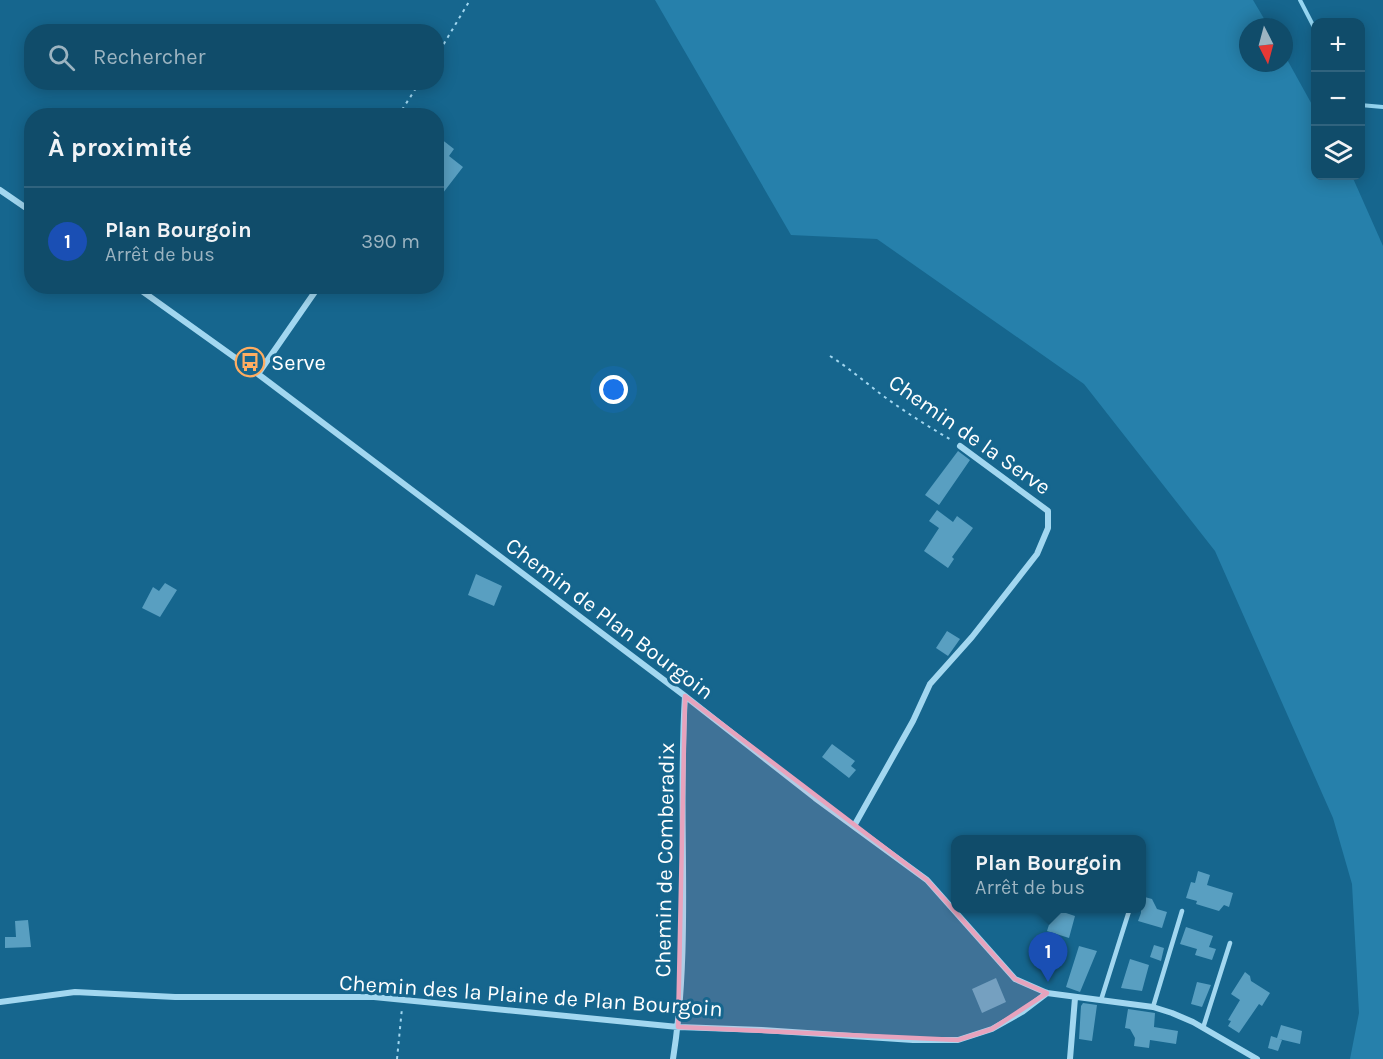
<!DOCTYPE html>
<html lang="fr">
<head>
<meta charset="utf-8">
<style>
	:root { --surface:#104c6a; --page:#1e5672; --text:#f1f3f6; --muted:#9cb4c1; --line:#30637e; --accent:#ffad61 }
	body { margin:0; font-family:Karla,sans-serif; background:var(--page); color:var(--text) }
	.controls { position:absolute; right:18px; top:18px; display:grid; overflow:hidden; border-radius:12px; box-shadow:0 3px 15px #0003 }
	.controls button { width:54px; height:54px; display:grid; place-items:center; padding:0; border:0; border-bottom:2px solid var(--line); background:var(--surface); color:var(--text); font:30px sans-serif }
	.compass { position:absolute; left:1239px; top:18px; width:54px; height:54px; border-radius:50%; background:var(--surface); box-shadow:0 3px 15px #0003; rotate:174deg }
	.you { position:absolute; left:614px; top:390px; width:21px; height:21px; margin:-15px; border:4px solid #fff; border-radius:50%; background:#1a73e8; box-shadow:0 0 0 9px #1a73e833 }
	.badge { display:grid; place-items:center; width:39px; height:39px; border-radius:50%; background:var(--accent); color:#fff; font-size:20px; font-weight:700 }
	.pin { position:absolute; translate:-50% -50px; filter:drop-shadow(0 2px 3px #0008) }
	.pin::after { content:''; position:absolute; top:32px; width:21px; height:18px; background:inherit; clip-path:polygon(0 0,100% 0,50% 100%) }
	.popup { position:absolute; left:951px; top:835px; width:195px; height:78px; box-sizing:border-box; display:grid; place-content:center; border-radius:12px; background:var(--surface); filter:drop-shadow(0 2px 4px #0005); font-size:20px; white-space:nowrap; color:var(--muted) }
	.popup b { font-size:22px; color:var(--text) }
	.popup::after { content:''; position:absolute; left:50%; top:100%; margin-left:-12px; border:12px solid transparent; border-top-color:var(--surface) }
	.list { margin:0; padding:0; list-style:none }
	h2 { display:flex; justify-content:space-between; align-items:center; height:78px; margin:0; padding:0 24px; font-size:26px }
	h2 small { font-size:20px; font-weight:400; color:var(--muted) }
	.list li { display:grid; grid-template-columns:39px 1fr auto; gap:18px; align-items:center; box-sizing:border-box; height:108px; padding:0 24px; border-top:2px solid var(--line) }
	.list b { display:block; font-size:22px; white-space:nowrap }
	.list p { margin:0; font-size:20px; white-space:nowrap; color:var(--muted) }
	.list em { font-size:20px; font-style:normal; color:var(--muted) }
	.icon { flex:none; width:33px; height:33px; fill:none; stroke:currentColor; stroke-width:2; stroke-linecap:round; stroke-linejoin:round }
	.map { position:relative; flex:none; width:1383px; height:1059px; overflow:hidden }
	.search { position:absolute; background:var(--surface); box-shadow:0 3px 15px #0003; left:24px; top:24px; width:420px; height:66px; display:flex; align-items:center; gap:15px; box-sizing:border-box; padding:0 21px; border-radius:24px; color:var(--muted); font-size:22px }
	.panel { position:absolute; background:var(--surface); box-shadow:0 3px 15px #0003; left:24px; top:108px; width:420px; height:186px; border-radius:24px }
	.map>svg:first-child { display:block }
	.green { fill:#2680ab }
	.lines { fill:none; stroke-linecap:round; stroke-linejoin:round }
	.stream { stroke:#95d6f2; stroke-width:4 }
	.building { fill:#599fc1 }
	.path { stroke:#a2d7f0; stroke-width:2; stroke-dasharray:3 4.5; stroke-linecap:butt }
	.service { stroke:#a2d7f0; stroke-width:4.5 }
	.minor { stroke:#a2d7f0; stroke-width:6 }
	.marked { fill:#e7a3bd; fill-opacity:0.2; stroke:#e7a3bd; stroke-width:4.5; stroke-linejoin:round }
	.labels { text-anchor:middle; stroke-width:6; stroke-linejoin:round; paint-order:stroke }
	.poi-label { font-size:22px; fill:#fff; stroke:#16668e; text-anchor:start }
	.street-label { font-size:22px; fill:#fff; stroke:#16668e }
</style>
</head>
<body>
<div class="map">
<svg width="1383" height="1059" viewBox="0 0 1383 1059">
	<rect width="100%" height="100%" fill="#16668e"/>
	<path class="green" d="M655 0H1253L1269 27H1248V63H1284V54L1315 110 1316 176H1352L1383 246V1059H1350L1359 1013 1352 884 1333 818 1215 551 1084 384 877 239 791 235Z"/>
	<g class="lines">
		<path class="stream" d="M1300 0 1316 31
			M1360 105 1383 107"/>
	</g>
	<path class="building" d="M436 135 454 149 449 156 463 167 436 202V171L444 162 436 156Z
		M958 451 970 460 939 505 925 495Z
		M937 510 953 522 957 516 973 528 952 557 954 559 948 568 924 551 939 528 929 521Z
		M476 574 502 586 494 606 468 595Z
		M165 583 177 590 160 617 142 608 153 587 159 591Z
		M947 631 960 639 948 656 936 648Z
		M832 744 855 761 851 766 856 770 849 778 822 757Z
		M1198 871 1210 875 1207 885 1233 893 1229 907 1224 905 1219 911 1196 904 1197 901 1186 898 1191 882 1195 883Z
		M1141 896 1152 899 1157 909 1167 912 1162 928 1138 921 1141 913Z
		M1054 909 1075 916 1069 938 1047 931Z
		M28 920 31 947 5 948V937H16L15 921Z
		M1186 927 1213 936 1209 947 1216 949 1212 960 1195 955 1197 949 1180 944Z
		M1154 945 1164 948 1161 961 1150 957Z
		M1079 946 1097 951 1080 992 1066 987Z
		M1130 959 1149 965 1142 991 1121 988Z
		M1245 972 1250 976 1251 981 1270 993 1262 1006 1259 1004 1239 1033 1228 1026 1231 1021 1228 1020 1240 1000 1231 994Z
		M996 978 1006 1002 982 1013 972 989Z
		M1197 982 1211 985 1202 1007 1191 1004Z
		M1083 1003 1097 1005 1092 1041 1079 1039 1081 1006Z
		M1128 1009 1155 1013 1154 1027 1178 1031 1176 1044 1150 1040 1149 1048 1134 1046 1135 1038 1130 1029 1125 1028Z
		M1281 1025 1302 1031 1300 1044 1279 1039 1282 1040 1278 1051 1268 1048 1271 1036 1277 1038Z"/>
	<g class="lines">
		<path class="path" d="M436 57 470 0
			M398 116 420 82
			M830 356C849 368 865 382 882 395 905 412 929 427 953 441
			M397 1059 402 1008"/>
		<path class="service" d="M1101 1000 1130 908
			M1153 1007 1182 911
			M1203 1028 1230 943"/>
		<path class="minor" d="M0 190 32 212
			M135 286 258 374 685 696 815 798 927 880 1015 979 1047 993 1153 1007 1172 1013 1193 1022 1257 1059
			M258 374 319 286
			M854 826 913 721 930 684 972 637 1037 554 1048 528V511L960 446
			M0 1002 75 992 175 997H374L678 1027 762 1030 913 1040H958L992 1029 1022 1012 1047 993
			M673 1059C692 940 677 817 685 696
			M1070 1059 1075 998"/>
	</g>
	<path class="marked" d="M685 696 927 880 1015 979 1047 993 992 1029 958 1040 678 1027Z"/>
	<defs>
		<g id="bus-ring" transform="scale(1.5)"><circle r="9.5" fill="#16668e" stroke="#ffad61" stroke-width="1.5"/><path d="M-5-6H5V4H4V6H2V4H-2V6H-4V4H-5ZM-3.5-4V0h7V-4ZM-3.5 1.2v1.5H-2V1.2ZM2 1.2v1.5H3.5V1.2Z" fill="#ffad61"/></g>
	</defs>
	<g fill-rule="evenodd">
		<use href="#bus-ring" x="250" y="362"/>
	</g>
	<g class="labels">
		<g class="poi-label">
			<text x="271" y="370">Serve</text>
		</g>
		<g class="street-label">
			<text transform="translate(970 434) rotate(35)" y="8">Chemin de la Serve</text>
			<text transform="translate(610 618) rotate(37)" y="8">Chemin de Plan Bourgoin</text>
			<text transform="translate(664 860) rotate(-89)" y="8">Chemin de Comberadix</text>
			<text transform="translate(531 995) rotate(4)" y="8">Chemin des la Plaine de Plan Bourgoin</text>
		</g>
	</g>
</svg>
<div class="controls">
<button>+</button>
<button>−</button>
<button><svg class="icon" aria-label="layers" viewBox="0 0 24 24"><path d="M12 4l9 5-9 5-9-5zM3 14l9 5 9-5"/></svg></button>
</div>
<svg class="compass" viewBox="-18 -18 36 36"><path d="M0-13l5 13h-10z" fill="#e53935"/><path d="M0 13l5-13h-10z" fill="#9cb4c1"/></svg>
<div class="you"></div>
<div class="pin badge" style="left:1048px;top:982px;background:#1a4fb4">1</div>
<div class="popup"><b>Plan Bourgoin</b>Arrêt de bus</div>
<div class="search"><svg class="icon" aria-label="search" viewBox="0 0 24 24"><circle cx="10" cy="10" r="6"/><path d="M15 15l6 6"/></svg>Rechercher</div>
<section class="panel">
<h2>À proximité<small></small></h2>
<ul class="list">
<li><span class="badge" style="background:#1a4fb4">1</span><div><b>Plan Bourgoin</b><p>Arrêt de bus</p></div><em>390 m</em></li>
</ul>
</section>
</div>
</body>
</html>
